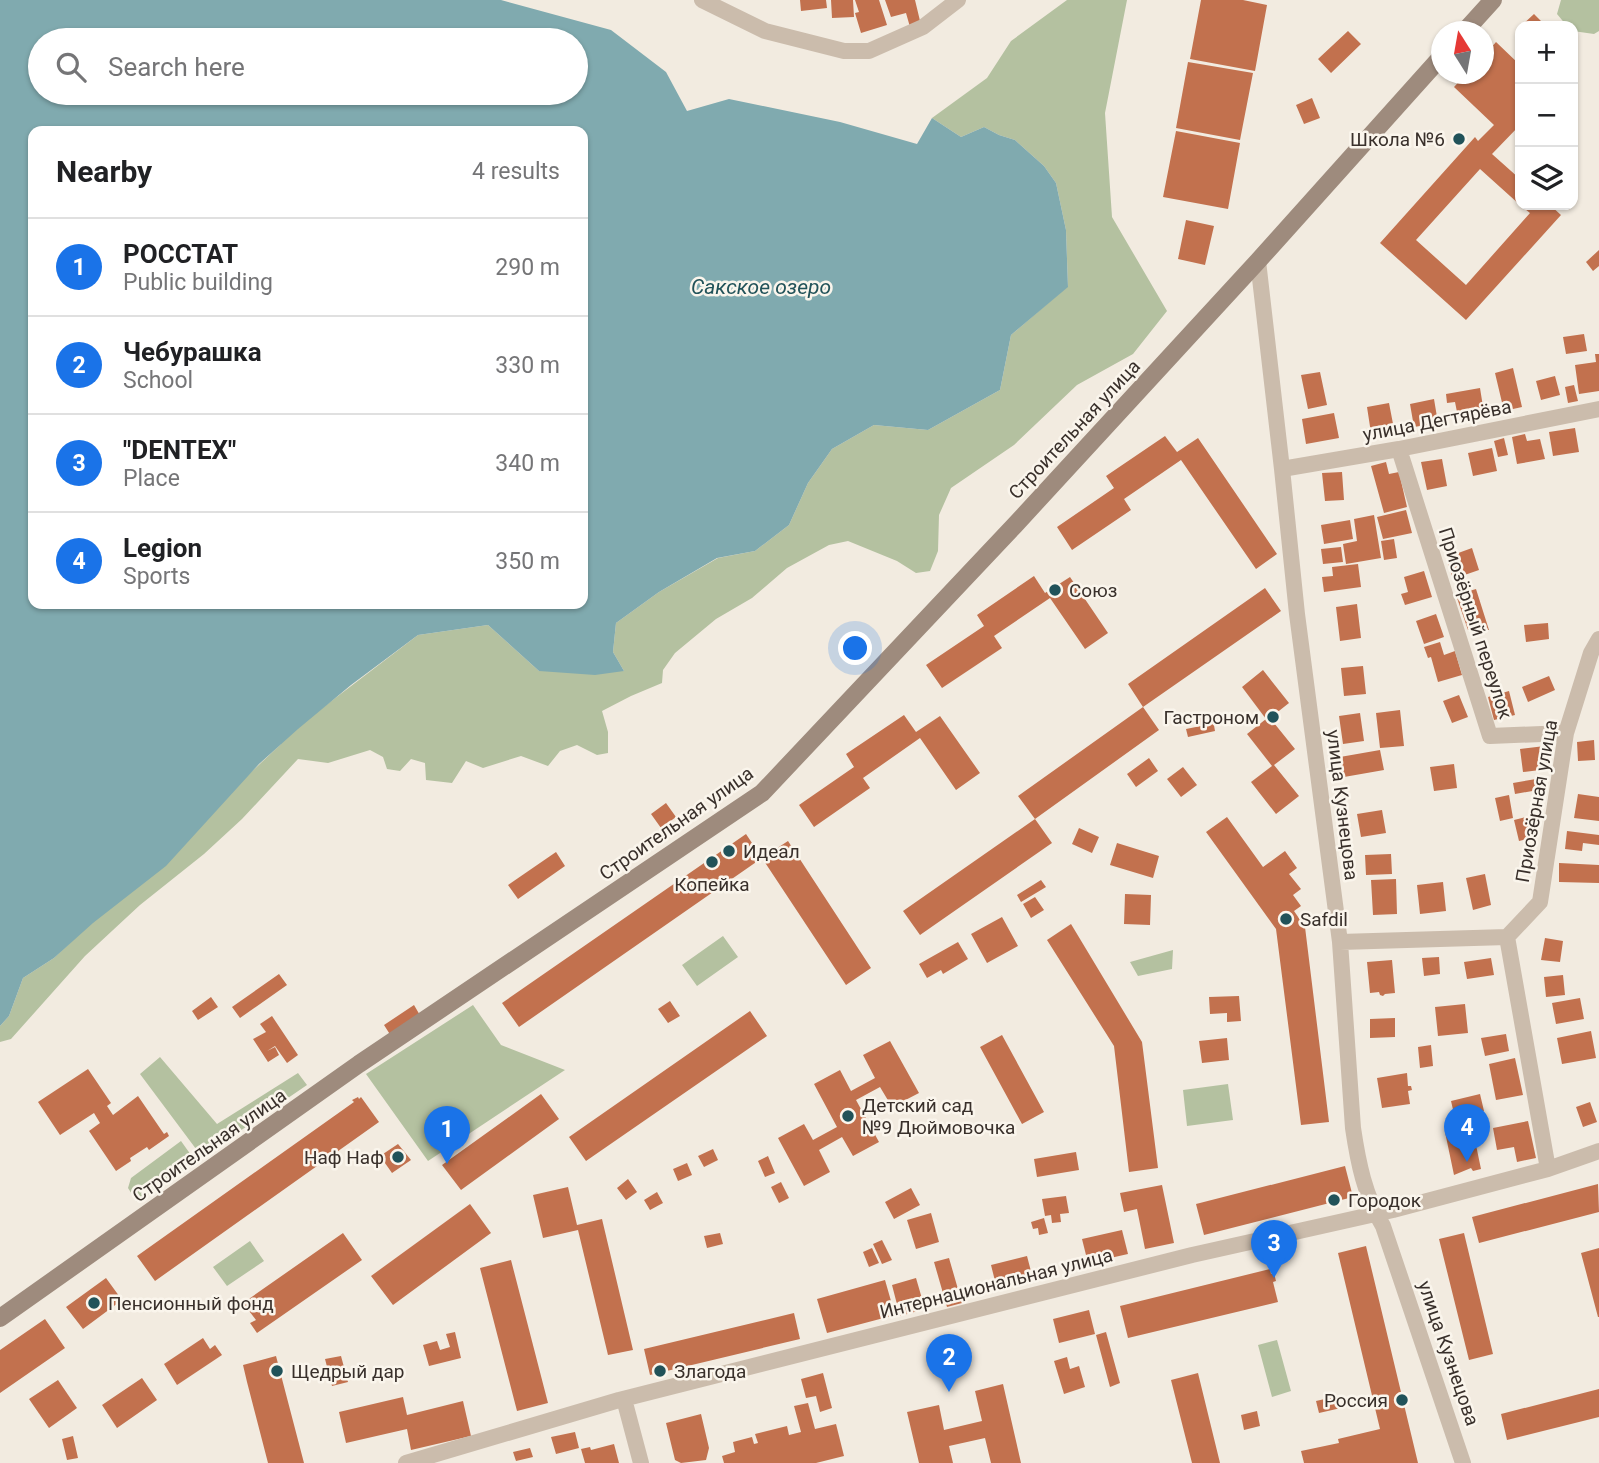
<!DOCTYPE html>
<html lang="en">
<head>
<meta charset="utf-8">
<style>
	:root { --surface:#fff; --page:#f6f6f6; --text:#202124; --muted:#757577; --line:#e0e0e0; --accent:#1a73e8 }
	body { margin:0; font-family:Roboto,sans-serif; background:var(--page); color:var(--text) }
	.controls { position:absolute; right:21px; top:21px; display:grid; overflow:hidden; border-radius:14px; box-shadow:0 2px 5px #0004 }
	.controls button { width:63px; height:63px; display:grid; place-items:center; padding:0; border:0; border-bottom:2px solid var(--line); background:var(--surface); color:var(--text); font:35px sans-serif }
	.compass { position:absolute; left:1431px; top:21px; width:63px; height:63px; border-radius:50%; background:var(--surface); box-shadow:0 2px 5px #0004; rotate:349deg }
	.you { position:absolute; left:856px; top:649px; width:24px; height:24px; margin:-18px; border:5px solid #fff; border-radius:50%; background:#1a73e8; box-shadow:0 0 0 10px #1a73e833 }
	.badge { display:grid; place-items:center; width:46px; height:46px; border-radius:50%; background:var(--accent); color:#fff; font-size:23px; font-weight:700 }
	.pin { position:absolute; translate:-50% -58px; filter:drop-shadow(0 2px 4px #0008) }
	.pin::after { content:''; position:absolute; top:37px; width:24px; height:21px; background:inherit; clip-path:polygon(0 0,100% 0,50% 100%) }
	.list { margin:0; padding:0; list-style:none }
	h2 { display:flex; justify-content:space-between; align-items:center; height:91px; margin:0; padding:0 28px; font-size:30px }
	h2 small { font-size:23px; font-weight:400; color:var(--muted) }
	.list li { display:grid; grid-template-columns:46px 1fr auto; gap:21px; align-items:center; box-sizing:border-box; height:98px; padding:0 28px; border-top:2px solid var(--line) }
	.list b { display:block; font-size:26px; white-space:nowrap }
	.list p { margin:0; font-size:23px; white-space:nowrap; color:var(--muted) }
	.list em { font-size:23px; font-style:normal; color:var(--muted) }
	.icon { flex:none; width:38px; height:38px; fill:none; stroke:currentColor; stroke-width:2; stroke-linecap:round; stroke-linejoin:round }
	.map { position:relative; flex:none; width:1599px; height:1463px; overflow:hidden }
	.search { position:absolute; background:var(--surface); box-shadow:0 2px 5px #0004; left:28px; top:28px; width:560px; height:77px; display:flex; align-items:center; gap:18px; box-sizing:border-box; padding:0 24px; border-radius:38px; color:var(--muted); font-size:26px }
	.panel { position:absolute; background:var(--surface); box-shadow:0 2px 5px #0004; left:28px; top:126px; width:560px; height:483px; border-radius:14px }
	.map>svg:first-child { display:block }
	.green { fill:#b4c1a0 }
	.water { fill:#80aaaf; fill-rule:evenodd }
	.building { fill:#c2714e }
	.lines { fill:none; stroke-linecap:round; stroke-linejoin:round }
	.street { stroke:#cbbcac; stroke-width:16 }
	.secondary { stroke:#9e8b7d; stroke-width:18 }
	.poi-dot { fill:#215259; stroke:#faf5ec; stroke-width:2.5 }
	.labels { text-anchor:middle; stroke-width:5; stroke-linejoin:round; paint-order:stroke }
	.poi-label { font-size:19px; fill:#39302b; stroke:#faf5ec; text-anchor:start }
	.street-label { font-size:19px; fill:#39302b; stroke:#faf5ec }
	.water-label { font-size:21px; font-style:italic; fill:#215259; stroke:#faf5ec }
</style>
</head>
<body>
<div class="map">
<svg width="1599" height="1463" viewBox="0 0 1599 1463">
	<rect width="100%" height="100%" fill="#f2ebe0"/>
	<path class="green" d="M1067 0H1127L1105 113 1112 217 1167 311 1133 354 1077 385 1014 445 951 488 939 515 938 551 930 571 916 573 897 561 848 541 829 545 787 568 752 598 716 619 675 653 663 670 662 683 631 696 602 711 608 732V753L597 755 577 745 560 751 548 766 521 756 483 768 466 761 452 783 426 780 425 763 411 759 400 771 387 769 383 757 370 750 328 763 298 759 242 819 204 854 140 905 85 956 11 1039 0 1042V1026L9 1016 23 978 54 958 281 744 277 684 317 712 418 635 488 625 539 671H624L613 652 616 623 659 592 718 558 755 551 789 525 808 483 832 449 874 425 928 430 1000 390 1011 335 1068 286 1066 230 1056 183 1044 166 1015 140 999 135 984 127 961 137 932 118 987 78 1011 41Z
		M1561 0H1599V31L1594 34 1573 31V26H1567L1557 14Z
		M723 936 738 957 697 986 682 965Z
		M1173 950 1172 969 1138 976 1130 962Z
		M473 1005 501 1045 565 1070 428 1161 366 1074Z
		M160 1057 217 1124 298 1073 307 1085 202 1157 140 1074Z
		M1228 1084 1233 1120 1187 1126 1183 1090Z
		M181 1141 196 1162 137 1202 128 1188 131 1178Z
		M250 1241 264 1261 227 1286 213 1267Z
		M1277 1340 1291 1391 1272 1397 1258 1345Z"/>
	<path class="water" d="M0 0H501L611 30 666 72 687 111 729 99 840 122 917 144 932 118 961 137 984 127 999 135 1015 140 1044 166 1056 183 1066 230 1068 287 1011 335 1000 390 928 430 874 425 832 449 808 483 789 525 755 551 717 558 659 592 616 623 613 652 624 671 595 675 539 671 488 625 418 635 351 685 298 729 259 764 166 866 93 923 54 958 23 978 9 1016 0 1026ZM40 40H576V93H40ZM33 131H583V604H33Z"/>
	<path class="building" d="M800 0H826L827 8 801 11Z
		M831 0H853L854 17 832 18Z
		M855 0H879L887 25 861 33 855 13 859 12Z
		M885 0H915L921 25 910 27 906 13 891 17Z
		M1201 0H1243L1267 5 1255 71 1190 59Z
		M1534 14 1546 26H1524L1522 25Z
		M1348 31 1361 44 1331 73 1318 59Z
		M1496 42 1520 65V125L1492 154 1520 179V205L1480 169 1416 240 1466 285 1530 213 1520 205H1550L1561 215 1466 320 1380 243 1475 137 1478 141 1494 125 1454 87 1466 74H1484V56Z
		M1188 62 1253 73 1240 140 1176 128Z
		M1312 98 1320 118 1304 124 1296 105Z
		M1176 131 1240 143 1228 209 1163 197Z
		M1186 220 1214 226 1205 265 1178 259Z
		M1599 250V266L1593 271 1586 262Z
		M1584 334 1587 351 1566 354 1563 337Z
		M1595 354H1599V391L1579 394 1575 365 1596 362Z
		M1513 368 1522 407 1504 411 1495 373Z
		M1320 372 1327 405 1308 409 1301 375Z
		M1555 376 1560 395 1541 400 1536 381Z
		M1574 385 1578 401 1568 403 1565 387Z
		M1480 388 1484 413 1458 417 1455 402 1447 403 1446 394Z
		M1434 399 1438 423 1414 427 1410 404Z
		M1389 403 1394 429 1371 433 1367 407Z
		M1334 413 1339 438 1306 444 1302 419Z
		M1575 428 1579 452 1553 456 1549 432Z
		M1525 434 1527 441 1540 439 1545 459 1517 464 1512 437Z
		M1165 436 1177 452 1198 438 1277 554 1256 569 1181 460 1124 499 1131 510 1072 550 1057 527 1114 488 1106 476Z
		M1504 438 1508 455 1498 457 1494 441Z
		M1492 448 1497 471 1473 476 1468 453Z
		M1442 459 1447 486 1427 490 1421 462Z
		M1386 462 1389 474 1399 472 1407 507 1384 513 1371 466Z
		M1342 472 1344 500 1325 501 1322 473Z
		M1406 510 1412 533 1383 539 1377 517Z
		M1374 515 1381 558 1346 564 1343 544 1357 541 1354 519Z
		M1350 520 1353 539 1324 544 1321 525Z
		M1394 539 1397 558 1384 560 1381 541Z
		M1341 547 1343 562 1323 564 1321 549Z
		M1472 548 1479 570 1453 579 1448 564 1452 563 1450 556Z
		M1358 564 1361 587 1324 592 1322 577 1333 576 1332 567Z
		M1424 571 1432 597 1405 605 1401 594 1408 592 1404 577Z
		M1034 576 1045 593 1070 577 1108 633 1085 649 1050 598 994 636 1002 648 942 688 926 665 984 626 977 615Z
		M1265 588 1281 611 1143 707 1128 684Z
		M1476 589 1489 630H1468L1456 595Z
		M1357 604 1361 638 1340 641 1336 607Z
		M1436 614 1444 637 1424 644 1416 621Z
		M1548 623 1549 639 1526 642 1524 625Z
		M1440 642 1444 655 1455 651 1462 675 1438 682 1431 657 1428 658 1424 647Z
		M1363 666 1366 694 1344 696 1341 668Z
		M1263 670 1289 703 1270 718 1295 749 1274 765 1299 796 1276 814 1251 782 1272 766 1247 734 1266 719 1242 687Z
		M1549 676 1555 690 1528 702 1522 687Z
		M1509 691 1515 715 1494 720 1488 697Z
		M1459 695 1468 717 1452 723 1443 701Z
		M1143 707 1159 730 1035 819 1018 796Z
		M1400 710 1404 746 1380 748 1376 713Z
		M1360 713 1364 741 1343 744 1339 716Z
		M1212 714 1215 731 1188 737 1186 729 1201 726 1199 717Z
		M904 715 916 732 940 716 980 773 956 790 920 738 863 778 870 788 814 827 799 805 854 767 846 754Z
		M1594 740 1595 760 1578 761 1577 742Z
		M1545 746 1548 769 1523 772 1520 749Z
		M1380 750 1384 770 1344 777 1340 757Z
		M1149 758 1158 771 1136 787 1127 774Z
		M1454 764 1457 788 1434 791 1430 767Z
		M1183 767 1197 785 1181 797 1167 779Z
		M1536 779 1538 790 1515 794 1513 783Z
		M1578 794 1599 797V821L1574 818Z
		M1509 795 1513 818 1500 821 1495 798Z
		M666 803 676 817 661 828 651 814Z
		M1382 810 1386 833 1361 837 1357 814Z
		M1534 815 1539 836 1519 841 1514 820Z
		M1227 817 1263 867 1285 851 1297 868 1289 874 1301 889 1293 895 1301 906 1294 911 1305 927 1329 1122 1301 1125 1276 929 1206 832Z
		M1035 819 1052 843 920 935 903 911Z
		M1079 828 1099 837 1092 853 1072 844Z
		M1567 831 1599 835V845L1583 843 1582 851 1565 849Z
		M746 834 762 858 519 1027 502 1003Z
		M788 841 871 968 846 985 762 858Z
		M1117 843 1159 856 1153 878 1110 865Z
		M556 852 565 866 518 899 508 885Z
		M1391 854 1392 874 1366 875 1365 855Z
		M1559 863 1599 865V883L1559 882Z
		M1485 874 1491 905 1473 910 1466 878Z
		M1396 879 1397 914 1373 915 1371 880Z
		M1041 880 1046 887 1021 902 1017 895Z
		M1443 882 1446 911 1420 914 1417 885Z
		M1125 894 1151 895 1150 925 1124 924Z
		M1035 897 1044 910 1031 918 1023 904Z
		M1002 917 1018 946 987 963 971 934Z
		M1071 924 1142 1042 1158 1168 1129 1172 1114 1046 1047 940Z
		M1545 938 1563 941 1560 962 1541 960Z
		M958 942 968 959 943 974 941 970 927 978 919 964Z
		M1439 957 1440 974 1424 976 1422 958Z
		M1491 958 1494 975 1467 979 1464 962Z
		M1392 960 1395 993 1385 994 1383 996 1380 995 1379 992 1370 993 1367 962Z
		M279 974 287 985 240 1018 232 1007Z
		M1563 975 1565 995 1546 997 1544 977Z
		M1239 996 1241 1021 1227 1022V1013L1210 1014 1209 997Z
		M211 997 218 1007 198 1020 192 1011Z
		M1580 998 1584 1019 1556 1024 1552 1003Z
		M670 1001 680 1016 668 1023 658 1009Z
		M1465 1004 1468 1033 1438 1036 1435 1007Z
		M414 1005 421 1017 391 1036 384 1025Z
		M750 1011 767 1036 586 1161 569 1137Z
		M272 1016 298 1055 287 1063 275 1046 267 1051 275 1047 279 1055 268 1062 253 1039 266 1032 260 1024Z
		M1395 1018V1037L1370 1038V1019Z
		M1591 1031 1596 1058 1562 1064 1557 1038Z
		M1506 1034 1509 1051 1485 1056 1481 1038Z
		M1002 1035 1044 1112 1022 1124 980 1047Z
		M1227 1038 1229 1060 1202 1063 1199 1041Z
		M890 1041 919 1093 892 1107 880 1087 856 1100 879 1142 853 1156 842 1137 819 1150 830 1172 804 1186 778 1138 804 1124 813 1140 837 1127 814 1084 840 1070 851 1091 875 1078 863 1055Z
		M1431 1045 1433 1066 1420 1068 1418 1047Z
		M1515 1058 1523 1095 1496 1100 1489 1064Z
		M88 1069 111 1103 107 1106 113 1115 138 1096 164 1134 167 1132 169 1136 149 1150 147 1147 130 1158 131 1161 116 1171 89 1131 100 1123 94 1113 60 1135 38 1102Z
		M1407 1073 1408 1086H1411L1412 1090 1408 1091 1410 1104 1382 1108 1377 1078Z
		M541 1094 559 1119 461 1190 442 1165Z
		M1480 1094 1484 1111 1455 1118 1451 1101Z
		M358 1097 359 1099 361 1097 379 1122 155 1281 137 1256 354 1102 352 1100Z
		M1590 1102 1597 1122 1583 1127 1576 1107Z
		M1528 1121 1536 1158 1517 1162 1514 1147 1497 1150 1493 1128Z
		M1472 1126 1481 1169 1473 1171 1471 1168 1454 1175 1445 1132Z
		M398 1144 411 1160 392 1173 380 1156Z
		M713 1149 718 1160 704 1167 698 1156Z
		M1076 1152 1079 1170 1037 1177 1034 1159Z
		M768 1156 775 1173 765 1177 758 1161Z
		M687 1163 692 1175 678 1181 673 1169Z
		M1345 1166 1353 1197 1204 1235 1196 1204Z
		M628 1179 637 1192 626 1200 617 1188Z
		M781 1182 789 1198 779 1203 771 1187Z
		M1598 1184 1599 1212 1479 1243 1472 1217Z
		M1162 1185 1174 1243 1145 1249 1137 1209 1124 1212 1120 1193Z
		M568 1187 577 1225 602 1219 633 1350 608 1355 578 1230 543 1238 533 1195Z
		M911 1188 920 1205 894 1219 885 1202Z
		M657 1192 663 1203 650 1210 644 1200Z
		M1066 1196 1069 1213 1060 1214 1061 1222 1052 1223 1051 1215 1045 1216 1042 1199Z
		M470 1204 491 1233 393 1305 371 1276Z
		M931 1213 939 1242 916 1249 907 1220Z
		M1044 1218 1048 1233 1039 1235 1038 1228 1033 1229 1031 1222Z
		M1122 1230 1128 1254 1088 1263 1082 1239Z
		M343 1233 362 1260 257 1333 250 1323 256 1320 243 1303Z
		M720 1233 723 1244 707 1248 704 1236Z
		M1464 1233 1493 1354 1469 1360 1439 1239Z
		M882 1240 892 1260 882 1264 873 1244Z
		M1366 1246 1418 1463H1304L1301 1451 1339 1443 1338 1439 1380 1429 1338 1253Z
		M872 1248 879 1263 869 1267 863 1252Z
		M1599 1248V1317H1598L1581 1253Z
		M1027 1256 1033 1279 997 1289 991 1265Z
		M949 1258 962 1303 947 1307 934 1262Z
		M511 1260 548 1403 517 1411 480 1268Z
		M1270 1269 1271 1274 1274 1273 1276 1281 1273 1282 1278 1302 1128 1338 1120 1306Z
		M106 1278 122 1300 83 1329 66 1307Z
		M916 1278 925 1309 900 1316 892 1285Z
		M885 1280 895 1315 827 1333 817 1299Z
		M1089 1310 1095 1334 1059 1343 1053 1319Z
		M794 1313 800 1339 650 1375 644 1349Z
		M45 1319 65 1348 0 1393V1350Z
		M455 1332 461 1358 429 1366 423 1345 437 1341 440 1350 450 1347 446 1334Z
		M1106 1332 1120 1383 1110 1387 1096 1335Z
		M203 1338 210 1349 215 1345 222 1355 177 1385 164 1364Z
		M276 1356 304 1463H268L247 1382 243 1365Z
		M341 1356 348 1382 332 1386 325 1359Z
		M1067 1357 1070 1369 1079 1366 1085 1387 1064 1394 1054 1361Z
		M823 1373 832 1408 820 1412 816 1396 806 1398 801 1379Z
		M1198 1373 1208 1414 1220 1463H1192L1171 1380Z
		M142 1378 157 1400 117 1428 102 1405Z
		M58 1380 77 1408 49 1428 29 1399Z
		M1003 1384 1021 1463H991L985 1438 949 1446 953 1463H919L907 1412 939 1405 944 1430 982 1421 975 1391Z
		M1599 1389V1417L1507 1440 1501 1414Z
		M1338 1396 1341 1408 1319 1413 1316 1401Z
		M403 1397 407 1415 463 1401 471 1436 411 1450 407 1429 346 1443 339 1412Z
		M808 1403 815 1429 836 1424 844 1456 816 1463H724L722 1456 735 1452 733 1442 752 1437 754 1444 758 1443 755 1434 787 1426 789 1435 801 1432 794 1406Z
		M1257 1411 1260 1426 1244 1430 1241 1415Z
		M701 1414 709 1448 706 1460 681 1463 675 1460 666 1423Z
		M575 1432 579 1448 556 1454 551 1437Z
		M73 1436 78 1458 67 1460 62 1439Z
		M614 1444 619 1463H585L581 1449 590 1447 591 1450Z
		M530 1448 533 1457 516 1461 513 1452Z"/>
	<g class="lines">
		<path class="street" d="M702 0 765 31 844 51H869L923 27 958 0
			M1258 261 1282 469 1297 614 1340 942 1353 1128C1358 1162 1365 1197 1383 1226L1463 1463
			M1399 449 1490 736 1566 733
			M1282 469 1399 449 1599 409
			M1507 937 1540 902 1566 733 1591 653 1599 639
			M1507 937 1548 1169
			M1340 942 1507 937
			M624 1399 641 1463
			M406 1463 619 1400 1192 1255 1393 1210 1548 1169 1599 1151"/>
		<path class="secondary" d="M1464 32 1493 0
			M0 1318 359 1064 762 793 1015 525 1258 261 1442 56"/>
	</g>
	<g class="poi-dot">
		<circle cx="1459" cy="139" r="7"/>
		<circle cx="1055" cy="590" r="7"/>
		<circle cx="1273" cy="717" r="7"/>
		<circle cx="729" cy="851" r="7"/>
		<circle cx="712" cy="862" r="7"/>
		<circle cx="1286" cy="919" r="7"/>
		<circle cx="848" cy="1116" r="7"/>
		<circle cx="398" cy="1157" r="7"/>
		<circle cx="1334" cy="1200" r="7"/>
		<circle cx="94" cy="1303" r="7"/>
		<circle cx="277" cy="1371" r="7"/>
		<circle cx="660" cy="1371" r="7"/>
		<circle cx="1402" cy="1400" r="7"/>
	</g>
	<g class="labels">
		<g class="poi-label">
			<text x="1445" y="146" text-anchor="end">Школа №6</text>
			<text x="1069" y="597">Союз</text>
			<text x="1259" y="724" text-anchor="end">Гастроном</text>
			<text x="743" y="858">Идеал</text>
			<text x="712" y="891" text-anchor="middle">Копейка</text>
			<text x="1300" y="926">Safdil</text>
			<text x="862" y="1112">Детский сад<tspan x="862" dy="22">№9 Дюймовочка</tspan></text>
			<text x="384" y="1164" text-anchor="end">Наф Наф</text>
			<text x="1348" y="1207">Городок</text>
			<text x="108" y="1310">Пенсионный фонд</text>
			<text x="291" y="1378">Щедрый дар</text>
			<text x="674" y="1378">Злагода</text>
			<text x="1388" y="1407" text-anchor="end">Россия</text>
		</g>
		<g class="street-label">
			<text transform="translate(1437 420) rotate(-11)" y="7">улица Дегтярёва</text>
			<text transform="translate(1074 429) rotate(-47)" y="7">Строительная улица</text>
			<text transform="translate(1476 623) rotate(72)" y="7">Приозёрный переулок</text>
			<text transform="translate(1536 801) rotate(-80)" y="7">Приозёрная улица</text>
			<text transform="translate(1343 805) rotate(83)" y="7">улица Кузнецова</text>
			<text transform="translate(676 823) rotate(-35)" y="7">Строительная улица</text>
			<text transform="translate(209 1145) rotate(-35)" y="7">Строительная улица</text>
			<text transform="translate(996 1283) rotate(-14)" y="7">Интернациональная улица</text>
			<text transform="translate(1449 1353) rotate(71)" y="7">улица Кузнецова</text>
		</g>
		<g class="water-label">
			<text x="761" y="294">Сакское озеро</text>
		</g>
	</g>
</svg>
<div class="controls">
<button>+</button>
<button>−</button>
<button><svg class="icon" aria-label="layers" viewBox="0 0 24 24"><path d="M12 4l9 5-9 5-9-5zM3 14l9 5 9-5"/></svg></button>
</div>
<svg class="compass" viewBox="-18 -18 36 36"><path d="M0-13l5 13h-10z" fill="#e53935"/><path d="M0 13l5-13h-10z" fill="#757577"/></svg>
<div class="you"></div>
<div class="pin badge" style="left:447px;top:1164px">1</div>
<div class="pin badge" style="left:949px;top:1392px">2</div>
<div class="pin badge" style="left:1274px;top:1278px">3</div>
<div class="pin badge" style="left:1467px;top:1162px">4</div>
<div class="search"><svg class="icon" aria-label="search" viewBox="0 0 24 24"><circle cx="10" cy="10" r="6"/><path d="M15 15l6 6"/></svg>Search here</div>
<section class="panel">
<h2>Nearby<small>4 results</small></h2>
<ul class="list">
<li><span class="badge">1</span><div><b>РОССТАТ</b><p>Public building</p></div><em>290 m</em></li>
<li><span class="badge">2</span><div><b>Чебурашка</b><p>School</p></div><em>330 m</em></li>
<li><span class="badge">3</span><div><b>&quot;DENTEX&quot;</b><p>Place</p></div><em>340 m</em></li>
<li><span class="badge">4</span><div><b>Legion</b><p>Sports</p></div><em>350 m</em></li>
</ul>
</section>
</div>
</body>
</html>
